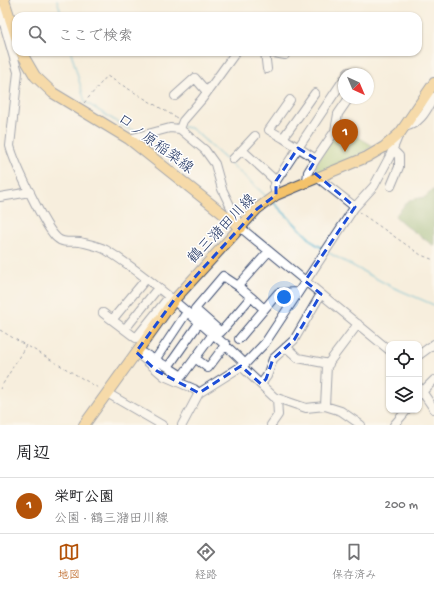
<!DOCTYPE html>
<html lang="ja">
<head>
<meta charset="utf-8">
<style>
	:root { --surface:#fff; --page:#f2f2f2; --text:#202124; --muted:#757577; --line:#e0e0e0; --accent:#b45309 }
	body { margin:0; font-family:"Gochi Hand","Klee One",sans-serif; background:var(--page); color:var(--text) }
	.controls { position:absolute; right:12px; bottom:12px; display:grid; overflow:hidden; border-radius:8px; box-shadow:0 1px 3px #0004 }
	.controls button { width:36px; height:36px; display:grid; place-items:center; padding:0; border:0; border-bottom:1px solid var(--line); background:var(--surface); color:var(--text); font:20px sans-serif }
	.compass { position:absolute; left:338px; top:68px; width:36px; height:36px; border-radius:50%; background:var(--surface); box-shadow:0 1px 3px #0004; rotate:136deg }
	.you { position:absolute; left:284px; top:297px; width:14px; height:14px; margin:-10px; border:3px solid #fff; border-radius:50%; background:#1a73e8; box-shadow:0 0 0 6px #1a73e833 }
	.badge { display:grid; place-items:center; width:26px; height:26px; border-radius:50%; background:var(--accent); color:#fff; font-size:13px; font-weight:700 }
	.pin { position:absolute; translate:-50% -33px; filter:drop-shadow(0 1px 2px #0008) }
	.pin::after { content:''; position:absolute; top:21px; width:14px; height:12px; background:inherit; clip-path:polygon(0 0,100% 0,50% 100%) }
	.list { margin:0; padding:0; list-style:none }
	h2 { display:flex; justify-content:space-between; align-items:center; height:52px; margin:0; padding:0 16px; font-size:17px }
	h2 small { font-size:13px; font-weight:400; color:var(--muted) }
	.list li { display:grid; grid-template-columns:26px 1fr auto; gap:12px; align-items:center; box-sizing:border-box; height:56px; padding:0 16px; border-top:1px solid var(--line) }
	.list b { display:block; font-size:15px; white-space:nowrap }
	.list p { margin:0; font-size:13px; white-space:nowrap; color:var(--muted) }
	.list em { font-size:13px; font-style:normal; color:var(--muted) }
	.icon { flex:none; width:22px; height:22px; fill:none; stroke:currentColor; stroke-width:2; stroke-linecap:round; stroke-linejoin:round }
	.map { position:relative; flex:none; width:434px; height:425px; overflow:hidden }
	.search { position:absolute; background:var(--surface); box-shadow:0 1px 3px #0004; left:12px; right:12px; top:12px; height:44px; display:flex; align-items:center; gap:10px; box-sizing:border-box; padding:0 14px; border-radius:12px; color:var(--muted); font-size:15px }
	.sheet { height:108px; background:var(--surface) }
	nav { display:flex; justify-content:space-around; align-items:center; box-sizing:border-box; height:56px; border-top:1px solid var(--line); background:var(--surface); font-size:11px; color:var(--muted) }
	nav a { display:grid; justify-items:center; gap:2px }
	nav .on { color:var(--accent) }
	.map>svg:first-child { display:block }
	.green { fill:#9dc26d; stroke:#5c7866 }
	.forest { fill:#7ea860; stroke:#4c6c5f }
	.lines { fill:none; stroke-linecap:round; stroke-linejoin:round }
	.stream { stroke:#4eb1cd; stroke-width:1.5 }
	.minor-casing { stroke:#3c4c71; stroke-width:10 }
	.major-casing { stroke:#3c4c71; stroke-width:12 }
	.path { stroke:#3c4c71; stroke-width:1; stroke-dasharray:3 3; stroke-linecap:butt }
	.minor { stroke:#fff; stroke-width:8 }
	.major { stroke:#f4c26a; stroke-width:10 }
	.marked { fill:none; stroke:#1d4ed8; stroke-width:3; stroke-dasharray:8 5; stroke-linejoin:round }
	.labels { text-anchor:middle; stroke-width:3; stroke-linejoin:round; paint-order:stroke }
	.street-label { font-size:15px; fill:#1b2f5e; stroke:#fff }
</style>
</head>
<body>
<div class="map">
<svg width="434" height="425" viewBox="0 0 434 425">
	<rect width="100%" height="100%" fill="#fff"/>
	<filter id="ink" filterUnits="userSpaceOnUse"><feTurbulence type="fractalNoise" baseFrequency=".025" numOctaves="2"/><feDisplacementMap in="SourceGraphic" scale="8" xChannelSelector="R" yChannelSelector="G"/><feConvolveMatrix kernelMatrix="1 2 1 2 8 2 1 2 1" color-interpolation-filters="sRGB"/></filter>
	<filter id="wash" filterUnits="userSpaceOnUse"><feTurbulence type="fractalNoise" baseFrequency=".012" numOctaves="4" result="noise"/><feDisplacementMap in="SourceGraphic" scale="16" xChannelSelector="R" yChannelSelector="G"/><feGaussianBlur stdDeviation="0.9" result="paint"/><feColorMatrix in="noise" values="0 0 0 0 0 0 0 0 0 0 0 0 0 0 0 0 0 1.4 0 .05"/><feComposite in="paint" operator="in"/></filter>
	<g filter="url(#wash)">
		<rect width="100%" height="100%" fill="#f7eedd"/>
		<path class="green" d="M339 125 373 146 356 157 316 174V165Z"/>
		<path class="forest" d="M434 189V246L406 226 395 216 409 200 425 197Z"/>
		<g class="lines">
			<path class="stream" d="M57 0 62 16
				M71 52 85 102 127 128 139 132
				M183 127 191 128 197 133 267 197
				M273 202 314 243 324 249
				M329 253 390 286 434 305"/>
		</g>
	</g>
	<g filter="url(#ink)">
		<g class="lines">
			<g class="minor-casing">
				<path id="minor" d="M0 10 18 72 10 146C14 162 45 228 57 238 63 244 72 241 80 242 88 244 99 246 106 250 137 269 166 294 193 317 211 333 229 347 245 364
					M265 52 267 69
					M268 52 285 55
					M347 74 349 72 350 74
					M315 93 283 138 316 159 335 131 338 114 349 98
					M175 96 195 78 207 92
					M405 127C421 123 426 111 434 97
					M180 129 205 150 215 164 222 189 241 228 389 350
					M255 136 242 150 276 181
					M283 138 269 130 290 100
					M129 139 170 128 180 129 183 121 202 99 236 52
					M233 159 242 150
					M317 177 355 207
					M307 181 308 172 316 159
					M391 186 399 167V156L393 150
					M276 195 274 187 276 181 344 79
					M0 197 30 192
					M238 286 251 297 221 332 195 309 223 276 238 286 269 251
					M251 297 264 309
					M103 313 136 338 169 297
					M112 320 146 279
					M199 323 168 367 182 376 213 334
					M125 329 158 288
					M239 339 278 293 298 292
					M286 347 298 358 329 364
					M138 350 168 367
					M136 352 164 376 194 389 199 393
					M419 355 434 344
					M195 358 208 368 226 344
					M155 360 187 312
					M241 366 274 397 306 408 325 406 327 365 358 324
					M261 384 267 376 273 359 294 340 321 294
					M419 387 434 409
					M107 393 162 425
					M419 395 434 380
					M325 406 341 411 361 425
					M182 425 199 393 245 364 265 343 354 208 374 186 390 156 399 134
					M271 425 278 415 277 398
					M394 425 407 410"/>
			</g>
			<g class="major-casing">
				<path id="major" d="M4 0 16 37
					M21 52 35 76 53 93 129 139 241 228
					M84 425 174 300 257 209 276 195 367 157 384 147 400 133 434 83"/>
			</g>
			<path class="path" d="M84 103 107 76 177 118
				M359 212 421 255 434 260
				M0 330 25 345
				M0 389 26 345 100 389"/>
			<use href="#minor" class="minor"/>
			<use href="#major" class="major"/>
		</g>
	</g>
	<path d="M0 0H434V425H0ZM298 148 316 159 310 169 355 207 305 281 321 294 294 340 273 359 266 379 261 384 241 366 199 393 157 371 136 352 174 300 257 209 276 195V181Z" fill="#f7eedd" fill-opacity=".55" fill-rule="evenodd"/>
	<path class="marked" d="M298 148 316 159 310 169 355 207 305 281 321 294 294 340 273 359 266 379 261 384 241 366 199 393 157 371 136 352 174 300 257 209 276 195V181Z"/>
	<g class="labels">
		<g class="street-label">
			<text transform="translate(156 143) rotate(36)" y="5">口ノ原稲築線</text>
			<text transform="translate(221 228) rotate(-46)" y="5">鶴三潴田川線</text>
		</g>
	</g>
</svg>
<div class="controls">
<button><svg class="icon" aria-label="locate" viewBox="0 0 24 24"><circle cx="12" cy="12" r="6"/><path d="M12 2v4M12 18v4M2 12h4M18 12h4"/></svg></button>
<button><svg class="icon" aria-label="layers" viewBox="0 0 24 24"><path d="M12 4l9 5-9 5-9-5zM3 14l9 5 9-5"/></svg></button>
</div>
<svg class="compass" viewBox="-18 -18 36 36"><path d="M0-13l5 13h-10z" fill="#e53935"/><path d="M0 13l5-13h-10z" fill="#757577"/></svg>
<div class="you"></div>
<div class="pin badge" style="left:345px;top:152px">1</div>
<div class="search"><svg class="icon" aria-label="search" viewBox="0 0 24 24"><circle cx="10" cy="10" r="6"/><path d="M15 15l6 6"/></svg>ここで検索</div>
</div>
<section class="sheet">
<h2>周辺<small></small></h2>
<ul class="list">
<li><span class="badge">1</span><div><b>栄町公園</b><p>公園 · 鶴三潴田川線</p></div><em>200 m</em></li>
</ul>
</section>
<nav>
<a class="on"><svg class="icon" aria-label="map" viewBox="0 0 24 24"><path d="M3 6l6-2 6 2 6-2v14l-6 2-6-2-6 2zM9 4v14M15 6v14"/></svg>地図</a>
<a><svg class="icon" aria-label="directions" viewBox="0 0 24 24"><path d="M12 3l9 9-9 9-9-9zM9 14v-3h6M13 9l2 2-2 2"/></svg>経路</a>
<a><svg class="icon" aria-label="saved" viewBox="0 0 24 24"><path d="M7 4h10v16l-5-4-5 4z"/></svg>保存済み</a>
</nav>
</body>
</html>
